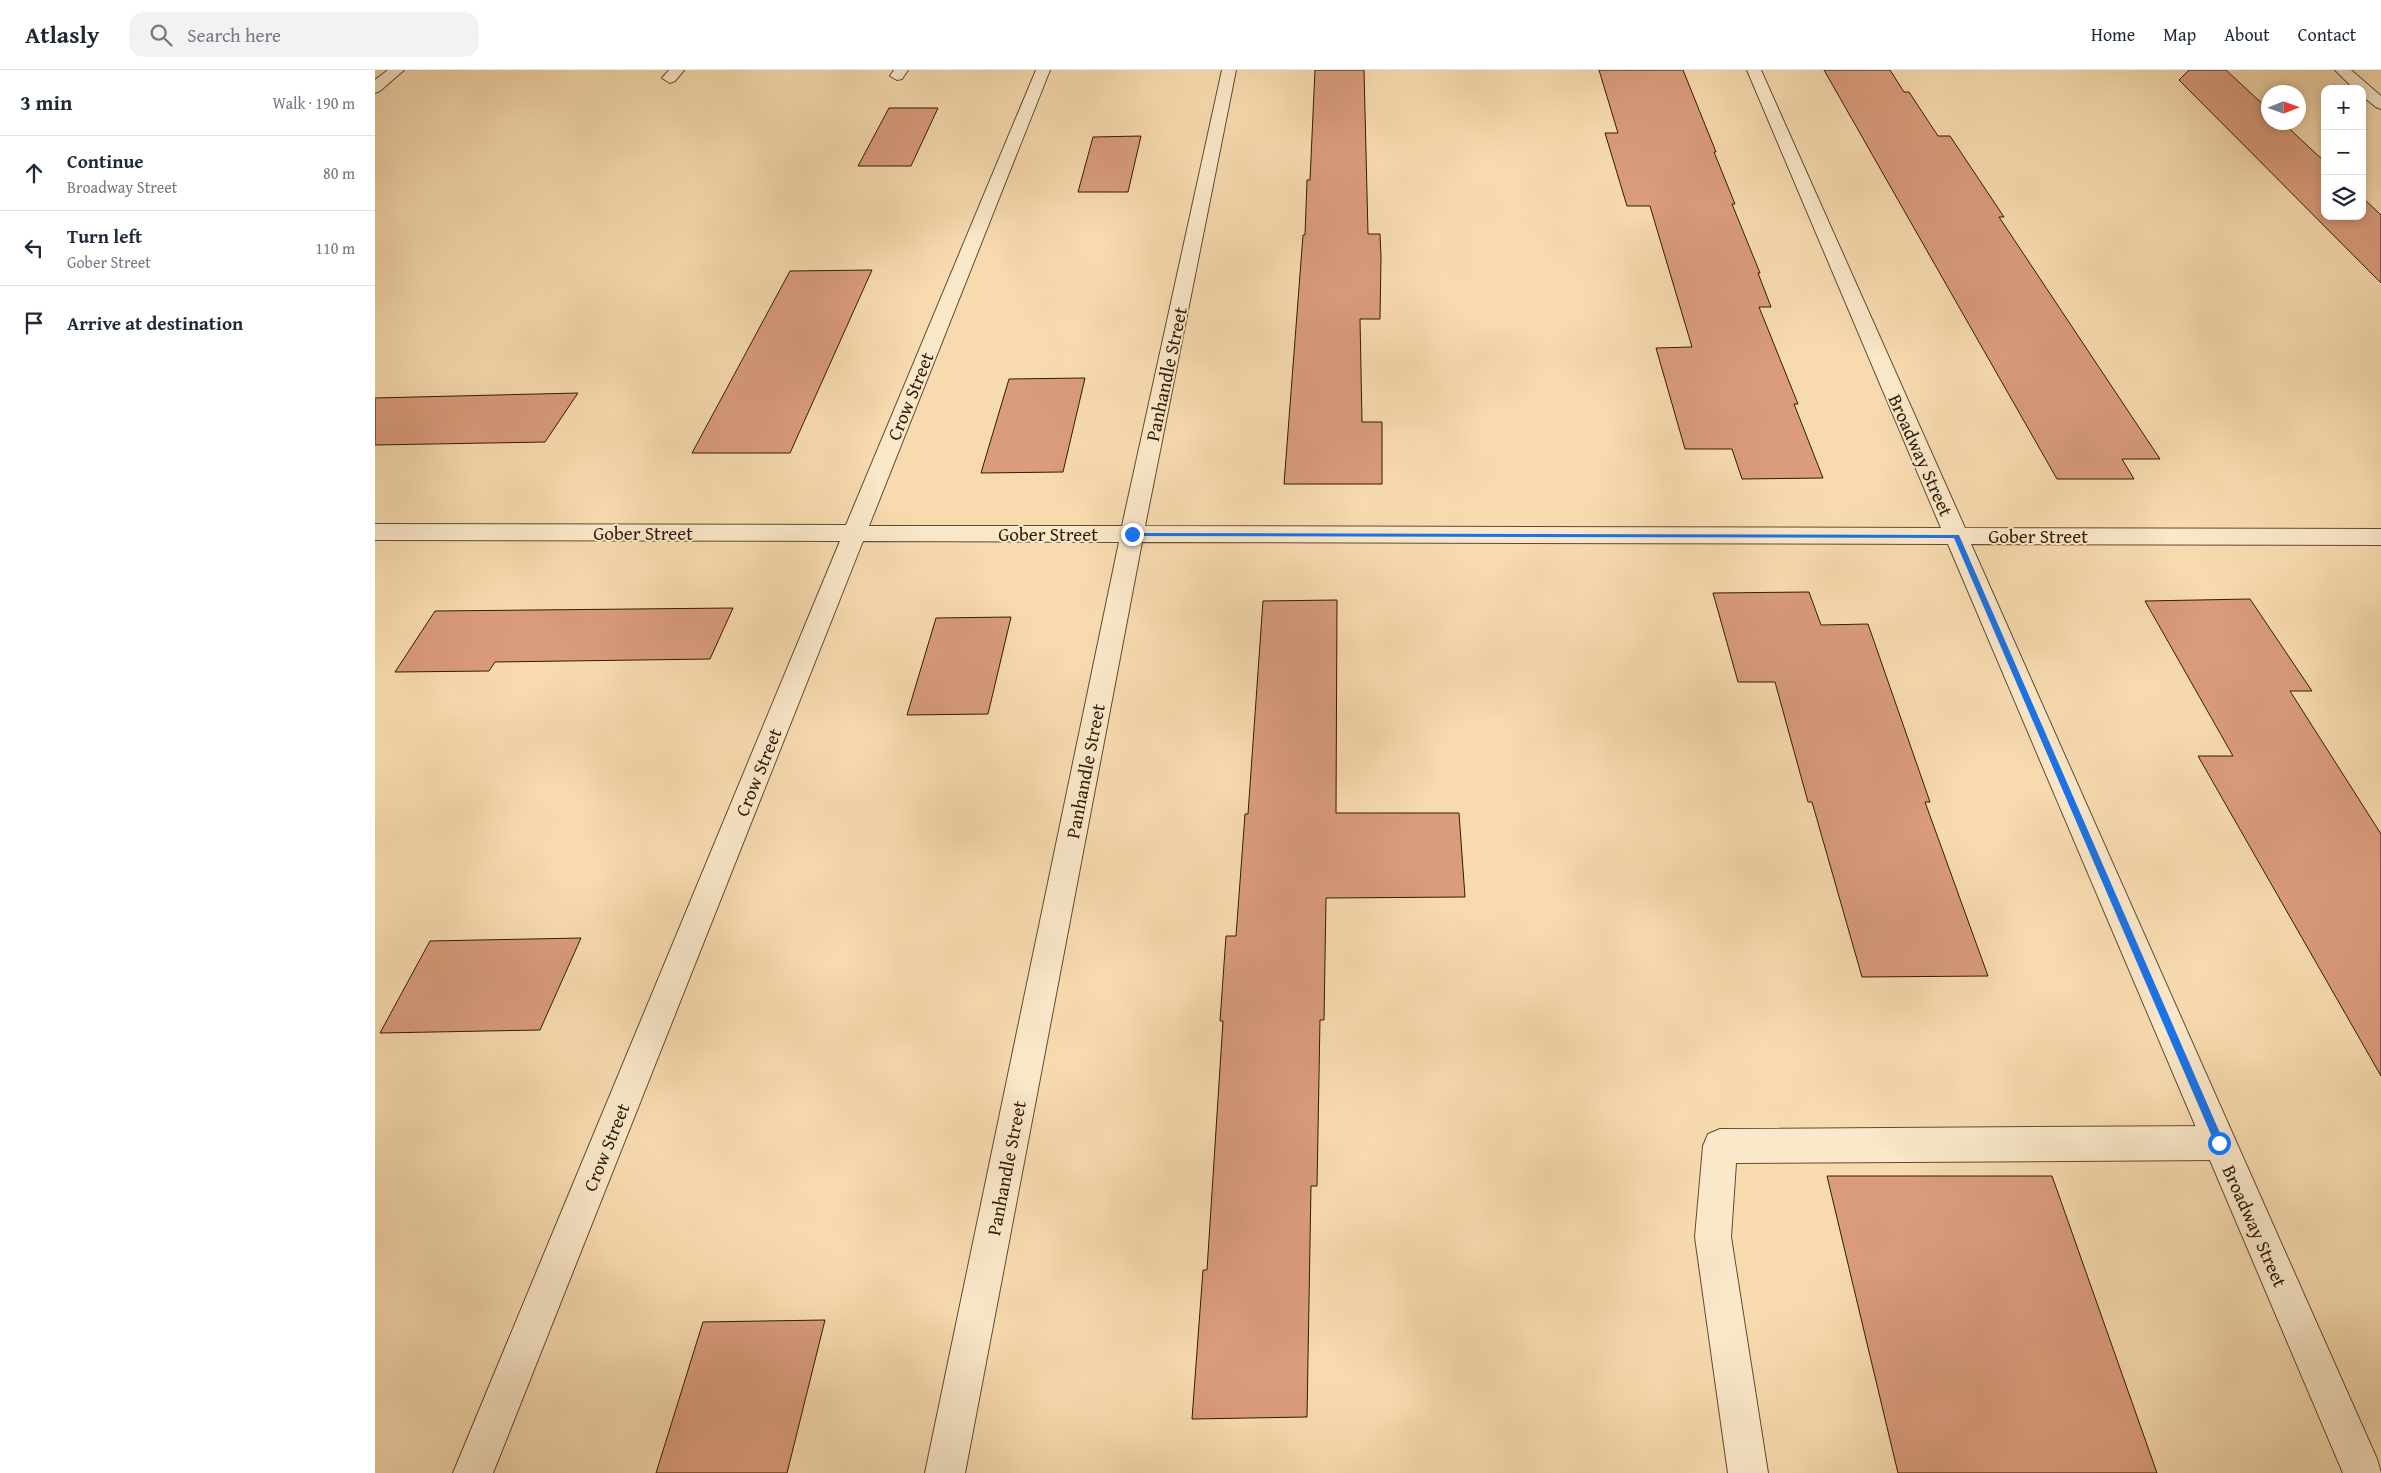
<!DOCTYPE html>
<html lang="en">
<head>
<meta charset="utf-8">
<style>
	:root { --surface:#fff; --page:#f2f2f3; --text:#1f2937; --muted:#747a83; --line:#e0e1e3 }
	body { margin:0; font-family:"Gentium Book Plus",serif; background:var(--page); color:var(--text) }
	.controls { position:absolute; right:15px; top:15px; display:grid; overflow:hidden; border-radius:10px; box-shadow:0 2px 8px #0003 }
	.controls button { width:45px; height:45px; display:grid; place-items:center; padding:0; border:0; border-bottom:1px solid var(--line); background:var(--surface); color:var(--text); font:25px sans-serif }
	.compass { position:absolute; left:1886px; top:15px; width:45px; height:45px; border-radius:50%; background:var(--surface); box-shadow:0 2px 8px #0003; rotate:89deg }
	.stop { position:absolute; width:15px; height:15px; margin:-11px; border:4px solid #1a73e8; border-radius:50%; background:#fff }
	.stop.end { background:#1a73e8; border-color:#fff; box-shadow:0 1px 5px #0008 }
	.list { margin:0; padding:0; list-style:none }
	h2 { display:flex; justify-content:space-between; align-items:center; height:65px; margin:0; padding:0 20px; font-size:21px }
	h2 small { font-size:16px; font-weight:400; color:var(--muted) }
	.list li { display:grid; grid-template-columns:32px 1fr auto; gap:15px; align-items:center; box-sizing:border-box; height:75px; padding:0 20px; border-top:1px solid var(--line) }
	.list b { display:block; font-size:19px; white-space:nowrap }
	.list p { margin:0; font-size:16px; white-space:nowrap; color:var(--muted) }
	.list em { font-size:16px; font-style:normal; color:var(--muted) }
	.icon { flex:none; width:28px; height:28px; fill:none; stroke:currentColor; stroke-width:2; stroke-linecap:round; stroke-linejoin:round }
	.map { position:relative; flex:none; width:2006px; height:1403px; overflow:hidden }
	header { display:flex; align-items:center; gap:30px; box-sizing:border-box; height:70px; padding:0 25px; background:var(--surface); border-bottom:1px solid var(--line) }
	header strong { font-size:24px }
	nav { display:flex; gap:28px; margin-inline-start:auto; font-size:18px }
	.search { width:350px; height:45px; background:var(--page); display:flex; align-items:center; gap:12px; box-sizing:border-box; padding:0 18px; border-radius:15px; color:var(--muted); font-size:19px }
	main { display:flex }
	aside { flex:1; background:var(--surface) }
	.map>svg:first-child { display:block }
	.building { fill:#da9c7c; stroke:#311a07 }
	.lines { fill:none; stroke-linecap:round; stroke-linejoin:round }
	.service-casing { stroke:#624a31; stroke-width:2 }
	.minor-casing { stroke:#624a31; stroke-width:2 }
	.service { fill:#fae8ca; fill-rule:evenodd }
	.minor { fill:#fae8ca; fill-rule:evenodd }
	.route { fill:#1a73e8 }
	.labels { text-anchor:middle; stroke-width:4; stroke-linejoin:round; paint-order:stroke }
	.street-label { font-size:19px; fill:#311a07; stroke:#fae8ca }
</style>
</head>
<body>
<header>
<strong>Atlasly</strong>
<div class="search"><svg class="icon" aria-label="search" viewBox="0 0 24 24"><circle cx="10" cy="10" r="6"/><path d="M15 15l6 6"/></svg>Search here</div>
<nav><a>Home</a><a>Map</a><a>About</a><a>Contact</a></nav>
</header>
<main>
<aside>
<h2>3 min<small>Walk · 190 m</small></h2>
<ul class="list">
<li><svg class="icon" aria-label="ahead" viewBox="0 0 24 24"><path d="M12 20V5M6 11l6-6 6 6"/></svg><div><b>Continue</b><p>Broadway Street</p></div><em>80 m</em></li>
<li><svg class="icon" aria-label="left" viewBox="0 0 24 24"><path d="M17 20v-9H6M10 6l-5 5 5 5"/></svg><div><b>Turn left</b><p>Gober Street</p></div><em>110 m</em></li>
<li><svg class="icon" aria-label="arrive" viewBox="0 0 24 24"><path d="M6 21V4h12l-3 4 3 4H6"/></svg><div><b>Arrive at destination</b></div></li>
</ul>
</aside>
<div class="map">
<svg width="2006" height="1403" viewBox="0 0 2006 1403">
	<rect width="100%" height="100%" fill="#f7dbae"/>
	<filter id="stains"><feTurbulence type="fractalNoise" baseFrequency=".004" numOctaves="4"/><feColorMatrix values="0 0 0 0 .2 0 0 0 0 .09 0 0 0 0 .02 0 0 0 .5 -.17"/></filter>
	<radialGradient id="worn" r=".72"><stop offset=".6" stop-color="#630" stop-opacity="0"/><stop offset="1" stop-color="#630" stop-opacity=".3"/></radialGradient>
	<path class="building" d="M940 0H989L993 164H1005L1006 187 1005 249H985L987 352H1007V414H909L928 165H930L932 110H935Z
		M1224 0H1308L1341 82H1339L1360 134H1357L1385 203H1383L1396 237H1384L1423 334H1419L1448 408 1367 409 1357 379H1310L1281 278 1317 277 1275 136H1252L1230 63H1243Z
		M1449 0H1515L1529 22H1534L1563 66H1575L1629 147H1624L1785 389H1747L1759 409H1682Z
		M1814 0H1851L1894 40V52H1907L1950 92V146H1987V127L2006 145V213L1804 10Z
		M514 38H563L536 96H483Z
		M766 66 753 122H703L718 67Z
		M497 200 415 383H317L415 201Z
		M710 308 688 402 606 403 634 309Z
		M203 323 170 372 0 375V328Z
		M1434 522 1446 555 1493 554 1555 732H1550L1613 906 1487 907 1437 732H1433L1400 612H1363L1338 523Z
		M1875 529 1937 621H1915L2006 764V1006L1823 686H1858L1770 531Z
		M962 530 961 743H1084L1090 827 951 828 949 950H945L942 1116H936L932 1347 817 1349 828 1200H832L848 951H845L851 866H861L870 744H873L888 531Z
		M358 538 335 589 120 592 114 601 20 602 60 541Z
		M636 547 613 644 532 645 561 548Z
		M206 868 165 960 5 963 55 871Z
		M1452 1106H1677L1782 1403H1523Z
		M450 1250 412 1403H281L328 1252Z"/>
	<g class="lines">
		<g class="service-casing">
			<path id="service" d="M294 0H309L300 11 295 13 287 8Z
				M519 0H533L527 9 522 10 515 6Z
				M1844 1056 1856 1061 1861 1073 1856 1085 1844 1090 1361 1093 1356 1167 1393 1403H1353L1320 1167 1328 1076 1333 1064 1345 1059Z"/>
		</g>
		<g class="minor-casing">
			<path id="minor" d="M13 0H29L5 21 0 23V10Z
				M661 0H675L494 456H747L847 0H861L770 456 1566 458 1372 0H1386L1590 458 2006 459V475L1596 474 2002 1389 2006 1403H1968L1573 474 767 472 590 1403H550L744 472 488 471 118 1403H78L465 471 0 470V454L471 455Z
				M1960 0H1976L2006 26V39L2001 37 1987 26V19H1979Z"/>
		</g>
		<use href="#service" class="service"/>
		<use href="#minor" class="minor"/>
	</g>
	<path class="route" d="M755 463 1584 465 1848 1070V1076H1841L1579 468 757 466 754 464Z"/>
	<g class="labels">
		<g class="street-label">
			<text transform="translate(791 304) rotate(-78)" y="7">Panhandle Street</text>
			<text transform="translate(535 326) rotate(-68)" y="7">Crow Street</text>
			<text transform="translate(1546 385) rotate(66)" y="7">Broadway Street</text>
			<text x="268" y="470">Gober Street</text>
			<text x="673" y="471">Gober Street</text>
			<text x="1663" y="473">Gober Street</text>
			<text transform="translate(710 701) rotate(-79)" y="7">Panhandle Street</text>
			<text transform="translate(383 702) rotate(-68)" y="7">Crow Street</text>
			<text transform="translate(231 1077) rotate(-68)" y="7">Crow Street</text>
			<text transform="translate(631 1098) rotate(-79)" y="7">Panhandle Street</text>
			<text transform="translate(1880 1156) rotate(66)" y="7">Broadway Street</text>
		</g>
	</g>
	<rect width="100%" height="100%" filter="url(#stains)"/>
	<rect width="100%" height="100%" fill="url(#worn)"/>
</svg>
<div class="controls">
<button>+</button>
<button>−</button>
<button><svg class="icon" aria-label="layers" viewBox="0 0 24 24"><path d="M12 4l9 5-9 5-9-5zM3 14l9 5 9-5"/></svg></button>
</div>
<svg class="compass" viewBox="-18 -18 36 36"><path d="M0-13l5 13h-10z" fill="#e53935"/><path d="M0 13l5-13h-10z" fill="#747a83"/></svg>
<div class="stop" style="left:1844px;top:1073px"></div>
<div class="stop end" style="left:757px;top:464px"></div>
</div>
</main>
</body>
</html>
